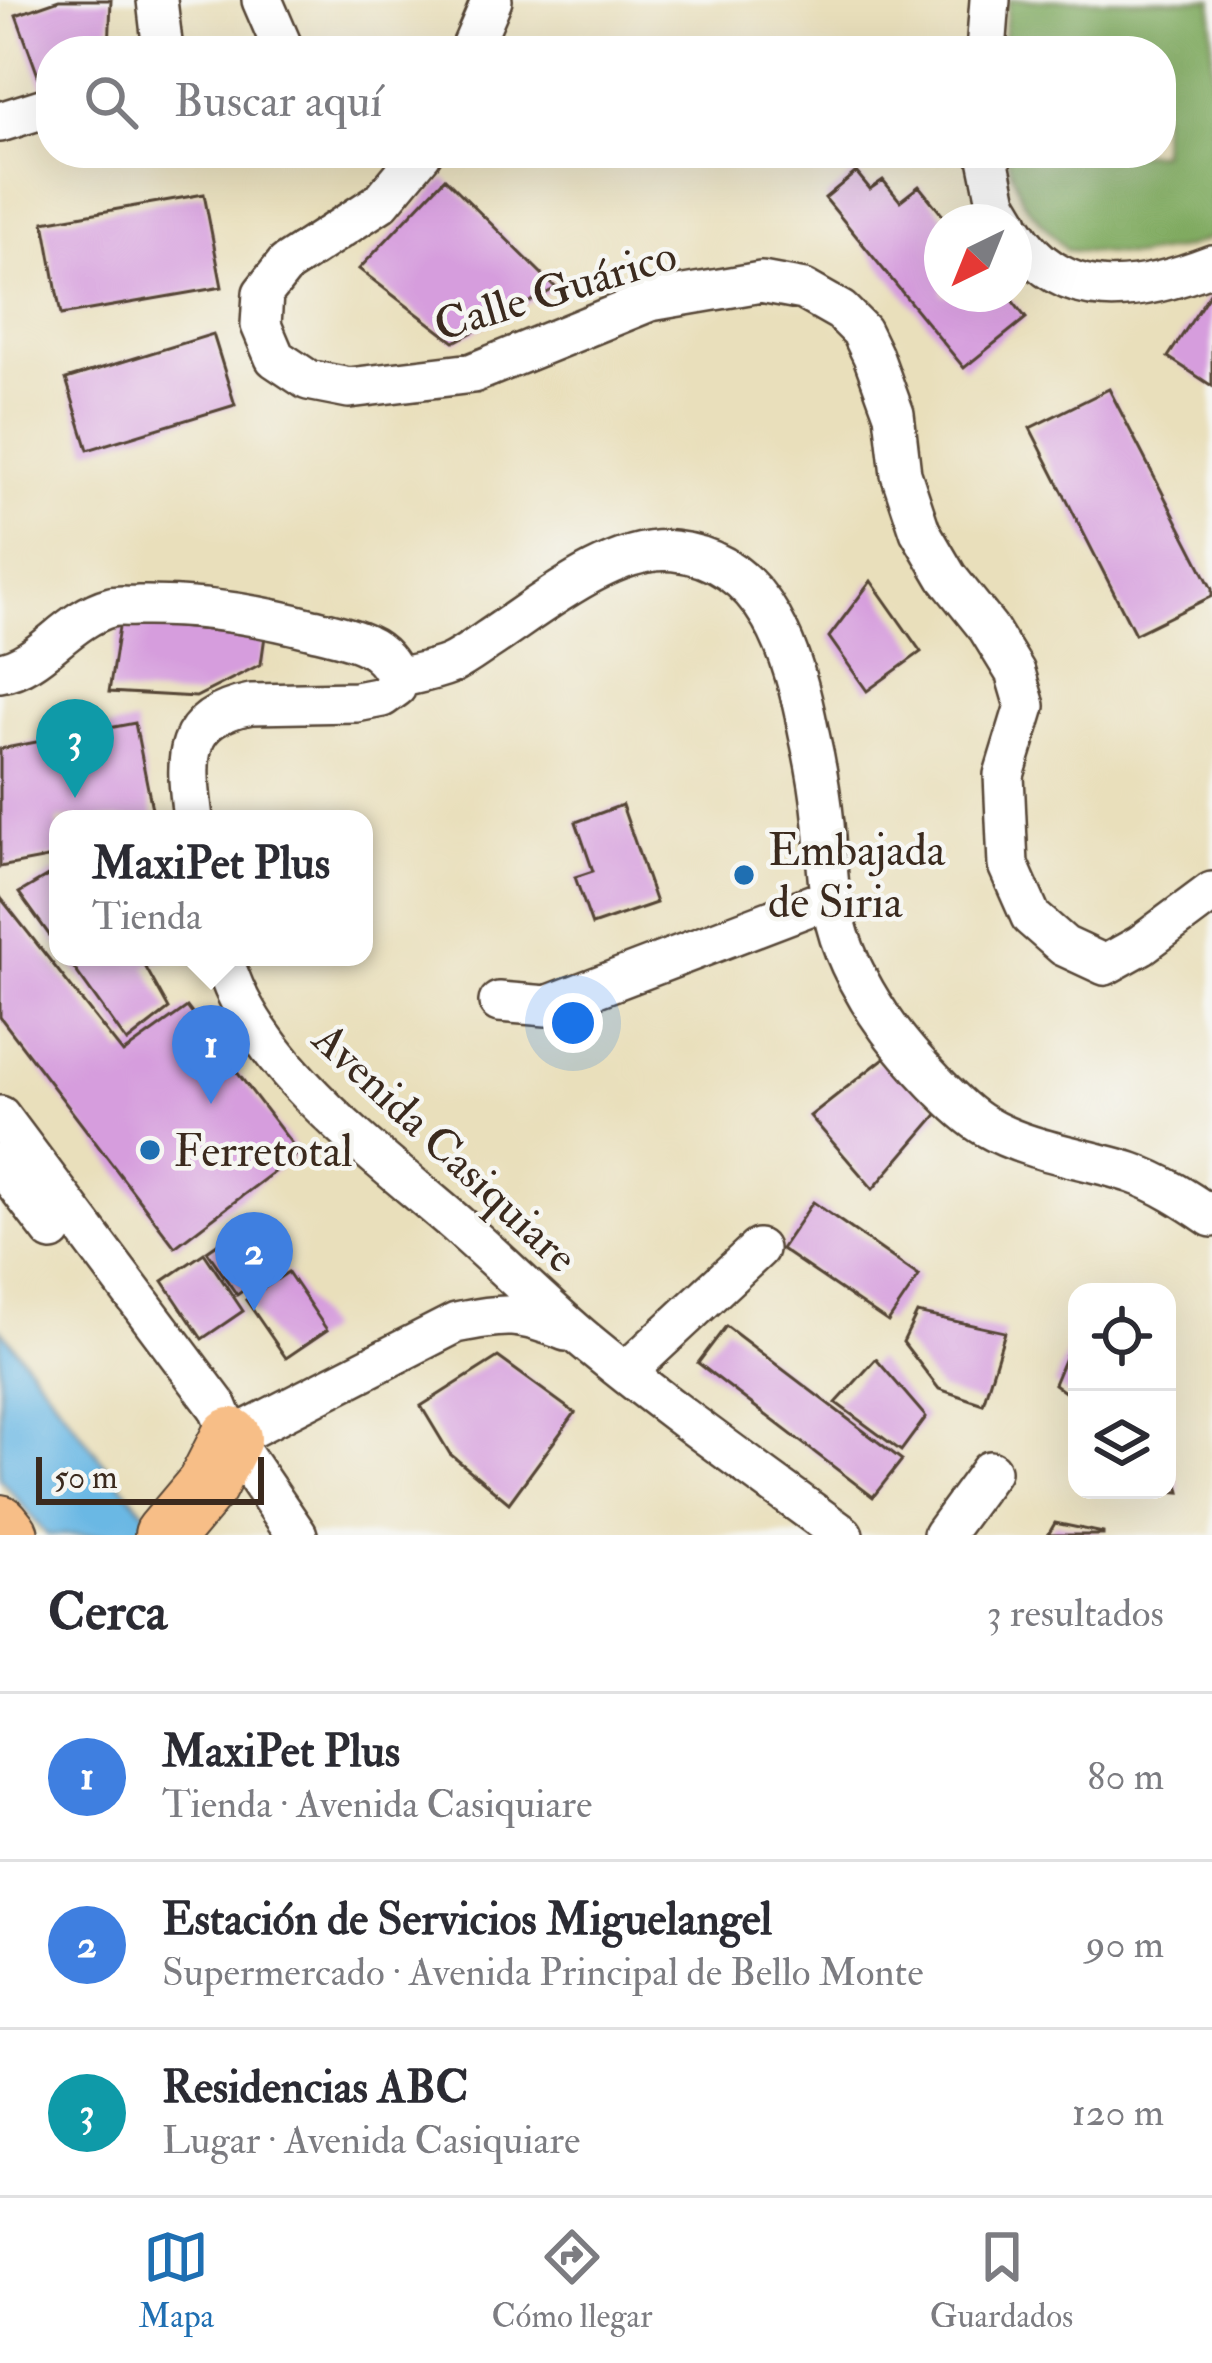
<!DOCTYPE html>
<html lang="es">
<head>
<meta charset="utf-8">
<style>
	:root { --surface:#fff; --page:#f7f7f7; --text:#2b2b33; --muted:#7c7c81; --line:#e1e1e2; --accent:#1f6fb2 }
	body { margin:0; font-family:"IM FELL Double Pica",serif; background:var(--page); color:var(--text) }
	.controls { position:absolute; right:36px; bottom:36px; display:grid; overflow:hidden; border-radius:24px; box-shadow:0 12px 48px #0002 }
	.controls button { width:108px; height:108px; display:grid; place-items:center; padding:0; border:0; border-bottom:3px solid var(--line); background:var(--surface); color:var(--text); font:60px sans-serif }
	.compass { position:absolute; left:924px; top:204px; width:108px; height:108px; border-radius:50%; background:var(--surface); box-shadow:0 12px 48px #0002; rotate:223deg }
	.scale { position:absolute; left:36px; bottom:30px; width:228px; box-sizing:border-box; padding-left:12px; border:6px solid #3b2a1e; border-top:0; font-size:33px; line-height:42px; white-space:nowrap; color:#3b2a1e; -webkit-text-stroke:9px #f6f6f2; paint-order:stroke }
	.you { position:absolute; left:573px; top:1023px; width:42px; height:42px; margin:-30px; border:9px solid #fff; border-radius:50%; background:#1a73e8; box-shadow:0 0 0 18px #1a73e833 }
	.badge { display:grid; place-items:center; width:78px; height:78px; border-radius:50%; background:var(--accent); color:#fff; font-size:39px; font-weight:700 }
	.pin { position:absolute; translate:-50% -99px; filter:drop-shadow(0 3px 6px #0008) }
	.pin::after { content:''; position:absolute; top:63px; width:42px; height:36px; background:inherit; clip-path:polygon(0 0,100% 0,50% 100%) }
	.popup { position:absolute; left:49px; top:810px; width:324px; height:156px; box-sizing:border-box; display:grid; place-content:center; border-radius:24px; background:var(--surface); filter:drop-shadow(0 3px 9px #0005); font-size:39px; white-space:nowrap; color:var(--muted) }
	.popup b { font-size:45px; color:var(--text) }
	.popup::after { content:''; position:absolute; left:50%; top:100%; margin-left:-24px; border:24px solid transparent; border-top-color:var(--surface) }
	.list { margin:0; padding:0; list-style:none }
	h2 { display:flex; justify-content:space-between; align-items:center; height:156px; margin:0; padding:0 48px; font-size:51px }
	h2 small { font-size:39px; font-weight:400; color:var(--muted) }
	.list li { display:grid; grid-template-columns:78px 1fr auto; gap:36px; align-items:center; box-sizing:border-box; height:168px; padding:0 48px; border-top:3px solid var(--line) }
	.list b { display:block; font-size:45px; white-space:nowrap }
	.list p { margin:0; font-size:39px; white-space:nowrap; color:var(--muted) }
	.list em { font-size:39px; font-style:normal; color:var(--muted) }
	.icon { flex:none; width:66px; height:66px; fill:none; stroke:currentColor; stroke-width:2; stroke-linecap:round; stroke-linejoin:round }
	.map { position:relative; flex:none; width:1212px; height:1535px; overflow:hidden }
	.search { position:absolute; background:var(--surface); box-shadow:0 12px 48px #0002; left:36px; right:36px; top:36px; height:132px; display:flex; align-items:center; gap:30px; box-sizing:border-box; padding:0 42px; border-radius:48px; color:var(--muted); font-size:45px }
	.sheet { height:660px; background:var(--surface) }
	nav { display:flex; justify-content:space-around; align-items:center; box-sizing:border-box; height:168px; border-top:3px solid var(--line); background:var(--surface); font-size:33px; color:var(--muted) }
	nav a { display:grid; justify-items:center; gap:6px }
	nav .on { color:var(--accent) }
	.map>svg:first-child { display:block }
	.forest { fill:#80aa61; stroke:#5e6a40; stroke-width:3 }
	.water { fill:#6ab8e4; stroke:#527181; stroke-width:3 }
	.building { fill:#d69ddd }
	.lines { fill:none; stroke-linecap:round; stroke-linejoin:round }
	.minor-casing { stroke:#554536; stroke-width:44 }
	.highway-casing { stroke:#554536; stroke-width:64 }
	.minor { stroke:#fff; stroke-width:39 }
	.highway { stroke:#f7be87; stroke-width:60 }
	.poi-dot { fill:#1f6fb2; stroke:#f6f6f2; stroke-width:4.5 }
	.labels { text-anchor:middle; stroke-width:9; stroke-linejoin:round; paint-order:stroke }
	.street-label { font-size:45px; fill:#3b2a1e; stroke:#f6f6f2 }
	.poi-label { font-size:45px; fill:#3b2a1e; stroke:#f6f6f2; text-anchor:start }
</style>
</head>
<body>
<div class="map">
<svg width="1212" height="1535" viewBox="0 0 1212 1535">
	<rect width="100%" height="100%" fill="#f6f6f2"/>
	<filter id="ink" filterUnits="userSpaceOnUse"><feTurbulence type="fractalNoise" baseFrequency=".00833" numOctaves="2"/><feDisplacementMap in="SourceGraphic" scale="24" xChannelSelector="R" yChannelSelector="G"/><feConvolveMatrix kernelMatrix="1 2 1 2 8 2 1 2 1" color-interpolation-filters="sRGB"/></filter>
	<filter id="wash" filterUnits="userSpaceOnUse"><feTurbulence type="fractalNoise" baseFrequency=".004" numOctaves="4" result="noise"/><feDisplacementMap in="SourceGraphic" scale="48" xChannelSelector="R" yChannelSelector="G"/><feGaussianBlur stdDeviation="2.7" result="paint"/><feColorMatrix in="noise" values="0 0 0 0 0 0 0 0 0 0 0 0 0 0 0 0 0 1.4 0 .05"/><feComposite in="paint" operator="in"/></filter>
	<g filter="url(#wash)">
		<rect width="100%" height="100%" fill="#e9dfbb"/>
		<path class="forest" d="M1009 0H1212V238L1184 248 1135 256 1066 250 1023 202 1005 153H1161V51H1002Z"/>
		<path class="water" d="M0 1328 113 1475 164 1535H47L0 1478Z"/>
		<g id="blocks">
			<path class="building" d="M59 0H111L109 51H51V86L43 89 16 15Z
				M856 172 870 189 883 180 900 201 919 186 948 222H942V294H1007L1026 318 964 368 825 198Z
				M445 178 556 288 454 342 359 269Z
				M204 194 222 287 61 315 44 222Z
				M1212 290V386L1168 357Z
				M213 334 235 405 88 450 66 379Z
				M1109 389 1212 589V596L1135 634 1030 428Z
				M871 581 921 652 867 691 829 637Z
				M120 621 265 636 261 664 196 697 109 692Z
				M135 723 154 819H58V856L0 867V749Z
				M622 805 656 903 592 925 575 877 593 871 576 822Z
				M58 870V947L19 893Z
				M0 897 123 1053 187 1007 299 1153 175 1247 0 1017Z
				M66 957H176L145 966 169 1009 127 1042Z
				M888 1055 940 1111 873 1189 810 1116Z
				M813 1202 919 1276 888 1322 781 1249Z
				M249 1222 279 1265 237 1295 207 1251Z
				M204 1253 243 1311 202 1339 163 1281Z
				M288 1272 327 1330 286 1358 246 1300Z
				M917 1313 1005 1332 983 1404 939 1389 903 1342Z
				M726 1326 902 1460 873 1497 698 1363Z
				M1077 1329V1401L1054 1384Z
				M498 1357 575 1413 509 1503 450 1454 421 1406Z
				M876 1359 926 1417 901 1451 836 1403Z
				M1169 1444 1180 1492 1167 1491Z
				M1055 1523 1103 1533V1535H1048Z"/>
		</g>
	</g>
	<g filter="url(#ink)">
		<use href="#blocks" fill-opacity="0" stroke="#554536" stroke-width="3"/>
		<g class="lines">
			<g class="minor-casing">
				<path id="minor" d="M157 0 163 51
					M262 0 284 51
					M470 51 492 0
					M986 51 990 0
					M0 122 51 106
					M422 153 381 202 286 264 263 293 261 325 275 358 308 380 349 388 473 373 650 301 761 282 804 290 841 311 861 331 873 356 894 414 901 474 920 531 947 577 988 628 1015 672 1025 706 1004 775 1008 865 1031 917 1064 946 1105 965 1141 945 1212 892
					M987 153 997 202 1009 222
					M1014 231C1062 308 1139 293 1212 265
					M0 672C41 666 66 619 111 607 119 605 130 607 138 606 198 605 256 614 313 629 330 633 350 637 366 645 382 652 390 664 397 678
					M193 819C186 760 179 718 251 704L356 702 382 697 396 687 397 678C414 674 433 671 450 664 463 658 476 648 488 640 537 608 614 544 674 551 768 561 794 657 809 734 816 764 821 794 824 824 827 858 827 890 836 924 845 960 867 999 889 1029 908 1055 958 1111 985 1126 1029 1152 1084 1157 1132 1173 1161 1183 1187 1200 1212 1217
					M223 957C251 1065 379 1156 460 1227 501 1263 540 1302 581 1337 665 1407 755 1470 843 1535
					M499 1002 547 1006 830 898
					M0 1116 218 1407 231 1438 297 1535
					M0 1163 52 1231
					M626 1372 758 1249
					M231 1438 456 1323C505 1313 519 1312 566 1331
					M943 1535 990 1471"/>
			</g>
			<g class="highway-casing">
				<path id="highway" d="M0 1525 8 1535
					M165 1535 207 1485 231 1438"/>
			</g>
			<use href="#minor" class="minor"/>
			<use href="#highway" class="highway"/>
		</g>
	</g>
	<g class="poi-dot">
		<circle cx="744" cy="875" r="12"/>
		<circle cx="150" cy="1150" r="12"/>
	</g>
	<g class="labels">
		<g class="street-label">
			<text transform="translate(555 289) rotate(-17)" y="16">Calle Guárico</text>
			<text transform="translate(446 1147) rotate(43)" y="16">Avenida Casiquiare</text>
		</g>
		<g class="poi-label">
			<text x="768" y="865">Embajada<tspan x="768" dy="52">de Siria</tspan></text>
			<text x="174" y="1166">Ferretotal</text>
		</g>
	</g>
</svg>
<div class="controls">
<button><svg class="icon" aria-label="locate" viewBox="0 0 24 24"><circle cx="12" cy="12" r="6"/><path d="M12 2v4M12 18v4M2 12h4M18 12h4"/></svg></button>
<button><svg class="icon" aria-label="layers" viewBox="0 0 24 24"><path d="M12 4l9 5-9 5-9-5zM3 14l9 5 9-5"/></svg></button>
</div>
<svg class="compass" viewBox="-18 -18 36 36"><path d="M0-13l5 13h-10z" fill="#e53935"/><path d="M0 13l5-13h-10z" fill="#7c7c81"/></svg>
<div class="scale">50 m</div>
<div class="you"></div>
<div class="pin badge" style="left:211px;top:1104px;background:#3f7fe0">1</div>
<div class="popup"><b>MaxiPet Plus</b>Tienda</div>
<div class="pin badge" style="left:254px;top:1311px;background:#3f7fe0">2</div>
<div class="pin badge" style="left:75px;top:798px;background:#0f9aa8">3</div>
<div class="search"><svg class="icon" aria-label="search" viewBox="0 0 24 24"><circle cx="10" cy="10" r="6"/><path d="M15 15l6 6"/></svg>Buscar aquí</div>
</div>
<section class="sheet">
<h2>Cerca<small>3 resultados</small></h2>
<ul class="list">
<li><span class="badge" style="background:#3f7fe0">1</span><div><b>MaxiPet Plus</b><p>Tienda · Avenida Casiquiare</p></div><em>80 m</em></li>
<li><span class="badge" style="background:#3f7fe0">2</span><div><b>Estación de Servicios Miguelangel</b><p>Supermercado · Avenida Principal de Bello Monte</p></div><em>90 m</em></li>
<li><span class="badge" style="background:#0f9aa8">3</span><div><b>Residencias ABC</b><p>Lugar · Avenida Casiquiare</p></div><em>120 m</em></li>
</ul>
</section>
<nav>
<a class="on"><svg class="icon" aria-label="map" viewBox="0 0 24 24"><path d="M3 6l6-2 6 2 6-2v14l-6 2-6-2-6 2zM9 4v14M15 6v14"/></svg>Mapa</a>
<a><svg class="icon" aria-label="directions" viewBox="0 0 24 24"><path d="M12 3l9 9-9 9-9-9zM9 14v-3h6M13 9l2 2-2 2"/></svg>Cómo llegar</a>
<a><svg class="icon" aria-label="saved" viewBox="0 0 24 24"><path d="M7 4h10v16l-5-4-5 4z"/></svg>Guardados</a>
</nav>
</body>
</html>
